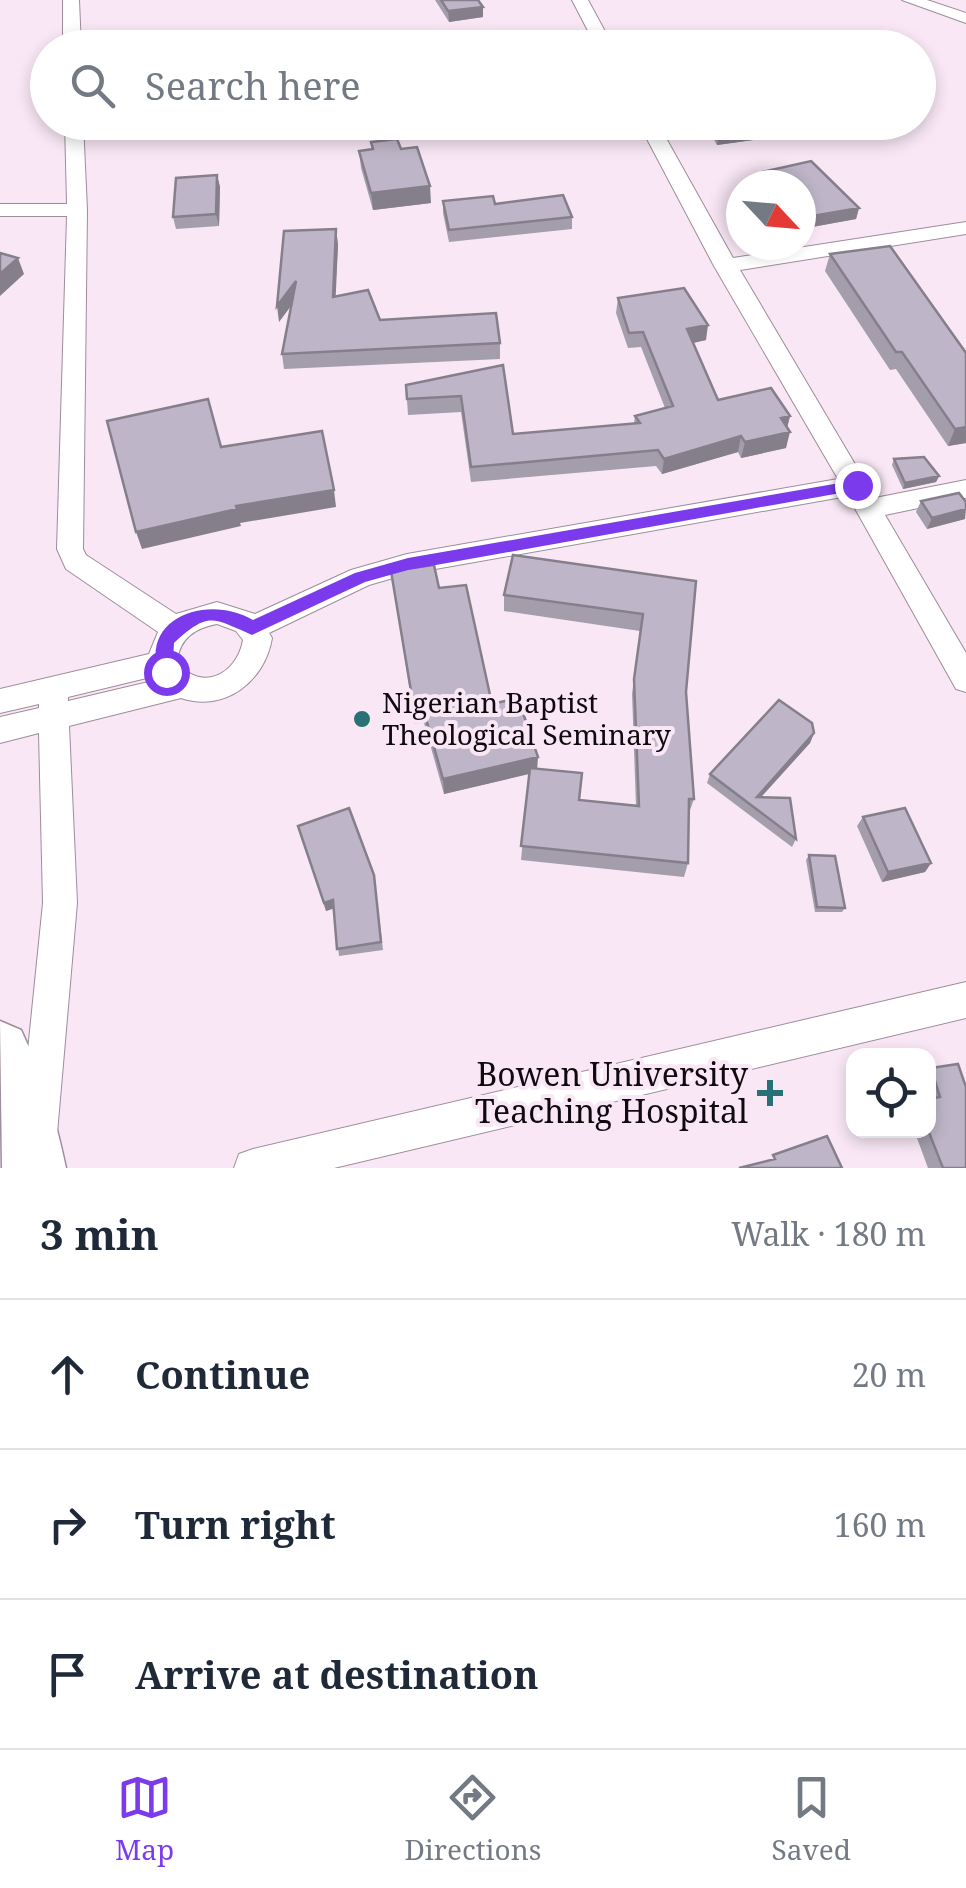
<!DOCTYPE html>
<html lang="en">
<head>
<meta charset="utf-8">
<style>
	:root { --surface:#fff; --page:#f2f2f3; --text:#1f2937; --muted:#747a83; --line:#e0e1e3; --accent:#7c3aed }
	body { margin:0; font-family:"Noto Serif",serif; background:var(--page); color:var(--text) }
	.controls { position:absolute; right:30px; bottom:30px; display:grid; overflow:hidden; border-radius:20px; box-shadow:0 5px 15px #0003 }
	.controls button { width:90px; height:90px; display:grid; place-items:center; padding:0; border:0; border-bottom:2px solid var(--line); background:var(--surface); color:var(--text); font:50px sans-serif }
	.compass { position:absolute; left:726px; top:170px; width:90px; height:90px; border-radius:50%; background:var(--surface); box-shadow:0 5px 15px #0003; rotate:116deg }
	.stop { position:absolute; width:30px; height:30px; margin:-22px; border:8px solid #7c3aed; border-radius:50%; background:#fff }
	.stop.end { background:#7c3aed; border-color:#fff; box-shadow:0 2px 10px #0008 }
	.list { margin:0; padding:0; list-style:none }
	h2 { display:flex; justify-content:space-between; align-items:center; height:130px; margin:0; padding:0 40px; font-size:42px }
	h2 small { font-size:32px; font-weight:400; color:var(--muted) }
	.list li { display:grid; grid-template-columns:65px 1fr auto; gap:30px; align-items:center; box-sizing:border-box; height:150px; padding:0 40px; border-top:2px solid var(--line) }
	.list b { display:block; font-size:38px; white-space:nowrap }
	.list em { font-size:32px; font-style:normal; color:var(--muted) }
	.icon { flex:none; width:55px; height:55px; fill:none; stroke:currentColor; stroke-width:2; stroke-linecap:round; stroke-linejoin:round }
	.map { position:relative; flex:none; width:966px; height:1168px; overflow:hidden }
	.search { position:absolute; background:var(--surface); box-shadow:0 5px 15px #0003; left:30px; right:30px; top:30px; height:110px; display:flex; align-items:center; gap:25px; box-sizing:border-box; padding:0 35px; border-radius:55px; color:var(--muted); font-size:38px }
	.sheet { height:580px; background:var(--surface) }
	nav { display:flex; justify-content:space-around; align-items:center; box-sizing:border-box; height:140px; border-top:2px solid var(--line); background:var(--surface); font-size:28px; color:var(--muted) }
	nav a { display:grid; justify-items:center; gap:5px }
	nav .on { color:var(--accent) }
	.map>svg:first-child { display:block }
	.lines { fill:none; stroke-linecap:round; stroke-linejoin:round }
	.minor-casing { stroke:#9d8d9a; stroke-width:2 }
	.trunk-casing { stroke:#9d8d9a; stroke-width:3 }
	.minor { fill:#fff; fill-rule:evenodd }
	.trunk { fill:#fff; fill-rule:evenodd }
	.wall { fill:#a39dac }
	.shaded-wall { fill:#857f8c }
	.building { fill:#beb6c8; stroke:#857f8c; stroke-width:2.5 }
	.route { fill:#7c3aed }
	.poi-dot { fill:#287275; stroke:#f9e7f5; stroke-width:4 }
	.labels { text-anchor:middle; stroke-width:8; stroke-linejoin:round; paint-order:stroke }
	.poi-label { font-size:28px; fill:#100a0f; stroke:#f9e7f5; text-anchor:start }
	.near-poi-label { font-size:32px; fill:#100a0f; stroke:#f9e7f5; text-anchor:end }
</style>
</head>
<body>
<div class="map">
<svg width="966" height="1168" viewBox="0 0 966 1168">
	<rect width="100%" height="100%" fill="#f9e7f5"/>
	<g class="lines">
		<g class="minor-casing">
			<path id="minor" d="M63 0H79L81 48H63Z
				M572 0H588L614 48H597Z
				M902 0H927L966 13V23Z
				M65 122H83L87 210 83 549 86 555 176 614 217 602 255 614 351 570 407 554 838 479 714 266 638 122H657L733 258 966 222V234L740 270 875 498 966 480V498L885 515 966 653V692L956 689 848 496 407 574 369 585 269 633 272 638C265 681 225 713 181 698L69 726 77 903 54 1168H16L43 903 39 733 0 743V717L39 708V704L0 713V689L149 654 158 632 66 569 57 549 67 216H0V204H67ZM217 624 236 631 243 640C237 675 200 693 177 661 180 638 195 628 217 624ZM155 676 157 680 68 701V697Z
				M966 982V1018L334 1168H234L239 1154 253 1149Z"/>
		</g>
		<g class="trunk-casing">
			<path id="trunk" d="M0 1021 21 1030C43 1077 55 1117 66 1168H2Z"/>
		</g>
		<use href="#minor" class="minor"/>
		<use href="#trunk" class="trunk"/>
	</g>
	<path class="wall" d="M435 0H478L483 17 449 22Z
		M704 122H772L768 138 717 145Z
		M371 142 401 149 431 203 373 210 361 168 359 151 372 150Z
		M811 161 859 208 856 219 801 229V185L759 184 762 172Z
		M217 175 220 187 219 226 176 229 173 217Z
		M443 201 495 204 572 217V229L449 242 443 213Z
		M336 229 338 245 335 296 380 320 500 343V359L284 369 282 354 291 306 279 322Z
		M890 246 966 443 948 446 896 369 890 370 825 271 830 254Z
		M618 298 706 340 693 343 718 400 790 416 787 428 786 448 741 458 738 452 662 474 656 466 471 482 461 412 408 415 406 385 503 365 513 434 634 424 635 416 665 408 641 347 628 348 616 313Z
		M894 459 939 476 936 482 903 489 892 465Z
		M921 501 965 519 927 529 916 512Z
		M391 571 439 588 492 704 537 769 579 800 636 806 632 694 640 631 504 611V595L696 581 686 692 694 799 689 813 688 863 684 877 521 860 529 774 444 794 424 723 415 724Z
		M814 733 810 743 761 797 796 839 792 847 707 783 710 774Z
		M863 817 931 863 925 872 882 882 857 826Z
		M300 834 374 875 383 950 339 956 334 908 326 911Z
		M809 855 845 908 842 912H815L806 860Z
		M931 1068 966 1168H928L914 1130H928V1070Z"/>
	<path class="shaded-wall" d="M483 7V17L449 22 448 11Z
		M213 122 214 132 184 135 181 123Z
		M772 122 768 138 717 145 720 128Z
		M217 175 220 187 219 226 216 214Z
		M430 186 431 203 373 210 371 193Z
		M859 208 856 219 801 229V218Z
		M336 229 338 245 335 312 333 297Z
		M18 258 24 274 0 296V274Z
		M296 281 298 296 279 322 277 306Z
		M708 325 706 340 684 345 687 329Z
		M790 416 786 432 781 418Z
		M966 427V443L948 446 955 429Z
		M790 432 786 448 741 458 745 442Z
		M741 436 738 452 662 474 664 459Z
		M939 476 936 482 903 489 905 483Z
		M334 490 336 507 240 523 241 526 142 549 136 532 236 506Z
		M966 509 965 519 927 529 932 518Z
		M814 733 810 743 753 806 757 797Z
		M538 757 537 772 444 794 443 779Z
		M931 863 925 872 882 882 888 872Z
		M333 900 335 908 326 911 324 903Z"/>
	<path class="building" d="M441 0H478L483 7 448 11Z
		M717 122H766L720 128Z
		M397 139 401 149 417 147 430 186 371 193 359 151 373 149 371 142Z
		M811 161 859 208 801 218V185H771L762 172Z
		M217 175 216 214 173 217 176 178Z
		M563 195 572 217 449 230 443 201 493 196 495 204Z
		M336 229 333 297 368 290 380 320 496 313 500 343 282 354 296 281 277 306 284 231Z
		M890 246 966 353V427L955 429 902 352H896L830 254Z
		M0 253 18 258 0 274Z
		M684 288 708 325 687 329 718 400 771 388 790 416 781 418 790 432 745 442 741 436 664 459 658 450 471 467 461 396 407 399 406 385 503 365 513 434 640 423 635 416 673 406 643 332 629 333 618 298Z
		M208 399 221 447 322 431 334 490 236 506 237 509 136 532 107 421Z
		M924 457 939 476 905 483 894 459Z
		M959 493 966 502V509L932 518 921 501Z
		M513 555 696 581 686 692 694 799H689L688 863 521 846 530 768 582 773 579 800 639 806 634 679 643 614 504 595Z
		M434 565 439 588 466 585 492 704 518 698 538 757 443 779 423 708 414 709 391 571Z
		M779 700 812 723 814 733 757 797 790 798 796 839 710 774Z
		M349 808 374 875 381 942 337 949 333 900 324 903 298 826Z
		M905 808 931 863 888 872 863 817Z
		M809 855 835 856 845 908 817 907Z
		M958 1064 966 1087V1168H943L928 1130V1099L940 1097 931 1068Z
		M827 1136 842 1168H739L775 1159 773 1155Z"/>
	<path class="route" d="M857 480 865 485 863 489 408 570 365 582 252 635C212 618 209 611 174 643L172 677H160C137 618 208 593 253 620L355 573 408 558Z"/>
	<g class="poi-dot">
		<circle cx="362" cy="719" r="10"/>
		<path d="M765 1078h10v10h10v10h-10v10h-10v-10h-10v-10h10z"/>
	</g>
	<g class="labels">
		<g class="poi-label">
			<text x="382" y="713">Nigerian Baptist<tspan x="382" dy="32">Theological Seminary</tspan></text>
		</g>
		<g class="near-poi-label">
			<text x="748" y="1086">Bowen University<tspan x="748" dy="37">Teaching Hospital</tspan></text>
		</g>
	</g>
</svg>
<div class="controls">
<button><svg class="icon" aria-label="locate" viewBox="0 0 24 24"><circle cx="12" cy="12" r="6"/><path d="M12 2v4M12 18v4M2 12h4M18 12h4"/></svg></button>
</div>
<svg class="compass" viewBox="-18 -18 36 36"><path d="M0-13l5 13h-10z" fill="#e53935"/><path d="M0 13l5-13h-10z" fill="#747a83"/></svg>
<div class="stop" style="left:166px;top:672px"></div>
<div class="stop end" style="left:857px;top:485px"></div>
<div class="search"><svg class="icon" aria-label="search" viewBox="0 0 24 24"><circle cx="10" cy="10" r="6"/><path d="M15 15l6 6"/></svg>Search here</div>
</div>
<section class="sheet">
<h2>3 min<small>Walk · 180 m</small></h2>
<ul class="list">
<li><svg class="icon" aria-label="ahead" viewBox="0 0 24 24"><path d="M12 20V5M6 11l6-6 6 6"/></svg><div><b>Continue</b></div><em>20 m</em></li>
<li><svg class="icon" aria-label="right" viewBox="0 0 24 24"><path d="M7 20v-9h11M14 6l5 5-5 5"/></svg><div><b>Turn right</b></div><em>160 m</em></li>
<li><svg class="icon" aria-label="arrive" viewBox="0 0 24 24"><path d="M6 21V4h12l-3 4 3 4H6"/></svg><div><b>Arrive at destination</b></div></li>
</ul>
</section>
<nav>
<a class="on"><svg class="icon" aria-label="map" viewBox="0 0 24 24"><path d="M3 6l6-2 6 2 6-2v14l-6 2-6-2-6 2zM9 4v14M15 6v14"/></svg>Map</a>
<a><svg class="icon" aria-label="directions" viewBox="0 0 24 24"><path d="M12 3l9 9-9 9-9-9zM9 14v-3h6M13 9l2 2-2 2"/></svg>Directions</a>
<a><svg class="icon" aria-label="saved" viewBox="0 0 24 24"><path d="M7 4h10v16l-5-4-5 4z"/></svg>Saved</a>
</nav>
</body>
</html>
